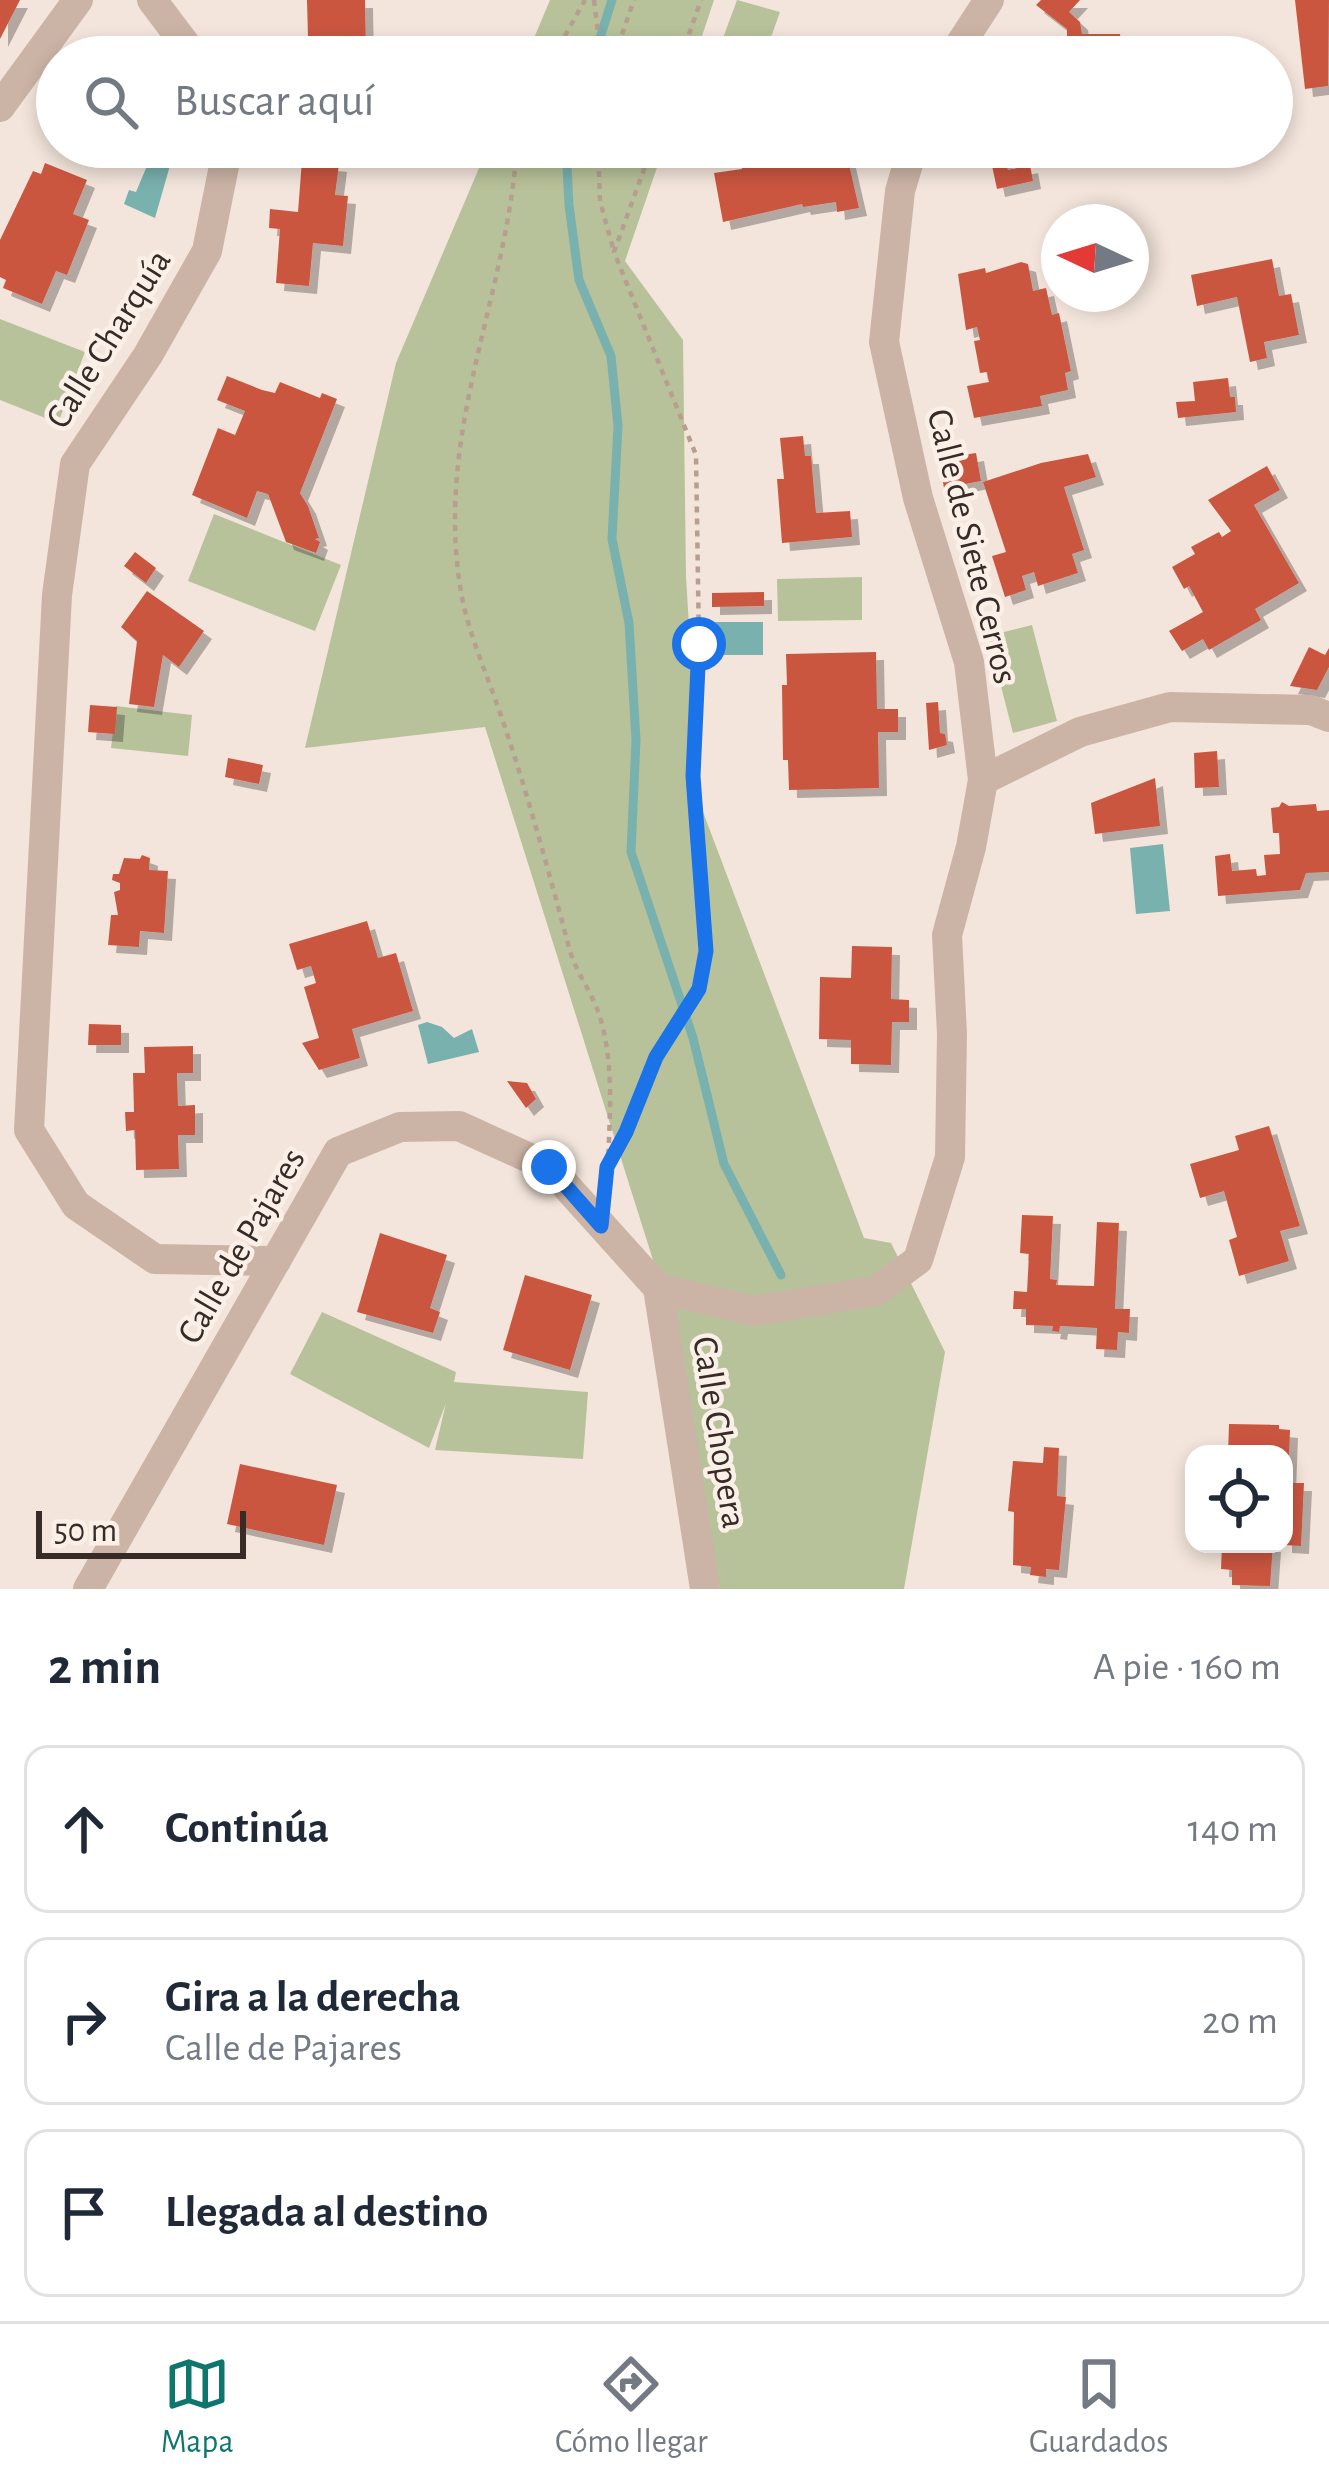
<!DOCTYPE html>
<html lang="es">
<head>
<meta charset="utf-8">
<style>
	:root { --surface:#fff; --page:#f2f2f3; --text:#1f2937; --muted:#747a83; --line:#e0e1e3; --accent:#0f766e }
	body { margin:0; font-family:"Alegreya Sans",sans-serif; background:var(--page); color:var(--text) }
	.controls { position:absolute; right:36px; bottom:36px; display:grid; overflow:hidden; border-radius:24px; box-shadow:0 6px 18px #0003 }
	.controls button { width:108px; height:108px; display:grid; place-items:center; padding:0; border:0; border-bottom:3px solid var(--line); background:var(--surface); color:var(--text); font:60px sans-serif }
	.compass { position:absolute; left:1041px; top:204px; width:108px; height:108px; border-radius:50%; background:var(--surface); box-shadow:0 6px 18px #0003; rotate:274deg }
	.scale { position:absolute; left:36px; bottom:30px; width:210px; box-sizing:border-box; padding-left:12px; border:6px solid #372b27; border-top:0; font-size:33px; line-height:42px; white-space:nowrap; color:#372b27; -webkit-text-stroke:9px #faf0e7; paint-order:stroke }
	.stop { position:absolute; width:36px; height:36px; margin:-27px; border:9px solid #1a73e8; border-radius:50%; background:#fff }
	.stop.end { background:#1a73e8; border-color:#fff; box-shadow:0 3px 12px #0008 }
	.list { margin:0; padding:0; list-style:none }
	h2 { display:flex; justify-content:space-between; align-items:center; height:156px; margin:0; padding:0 48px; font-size:51px }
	h2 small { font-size:39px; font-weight:400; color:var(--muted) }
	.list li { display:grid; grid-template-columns:78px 1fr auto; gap:36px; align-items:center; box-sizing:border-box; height:168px; margin:0 24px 24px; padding:0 24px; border:3px solid var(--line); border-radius:24px }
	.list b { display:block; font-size:45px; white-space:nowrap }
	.list p { margin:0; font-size:39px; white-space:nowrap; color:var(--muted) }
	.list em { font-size:39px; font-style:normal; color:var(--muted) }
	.icon { flex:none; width:66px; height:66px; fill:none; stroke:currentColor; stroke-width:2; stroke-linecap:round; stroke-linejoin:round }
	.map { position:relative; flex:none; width:1329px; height:1589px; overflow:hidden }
	.search { position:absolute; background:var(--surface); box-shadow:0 6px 18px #0003; left:36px; right:36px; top:36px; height:132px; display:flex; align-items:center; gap:30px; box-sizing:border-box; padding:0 42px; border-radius:66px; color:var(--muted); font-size:45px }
	.sheet { height:732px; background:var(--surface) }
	nav { display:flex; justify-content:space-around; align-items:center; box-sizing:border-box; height:168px; border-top:3px solid var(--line); background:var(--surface); font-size:33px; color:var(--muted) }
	nav a { display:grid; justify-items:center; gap:6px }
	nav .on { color:var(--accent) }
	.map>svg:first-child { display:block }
	.green { fill:#b8c29a }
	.water { fill:#79b1ae }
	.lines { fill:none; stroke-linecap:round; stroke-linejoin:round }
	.stream { stroke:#79b1ae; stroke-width:9 }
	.building { fill:#ca5741; filter:url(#shadow) }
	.path { stroke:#b79e90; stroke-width:4.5; stroke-dasharray:6 6; stroke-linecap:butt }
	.minor { stroke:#cbb4a6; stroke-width:30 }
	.route { stroke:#1a73e8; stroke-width:15 }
	.labels { text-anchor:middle; stroke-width:9; stroke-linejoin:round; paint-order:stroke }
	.street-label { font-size:36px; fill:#372b27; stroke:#faf0e7 }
</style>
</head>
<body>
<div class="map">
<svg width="1329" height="1589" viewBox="0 0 1329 1589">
	<defs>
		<filter id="shadow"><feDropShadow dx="8" dy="8" stdDeviation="0" flood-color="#0004"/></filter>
	</defs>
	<rect width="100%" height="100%" fill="#f3e5db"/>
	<path class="green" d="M550 0H714L695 57H526Z
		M737 0 780 12 764 57H716Z
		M488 147H664L625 261 683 340 686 577 700 804 864 1238 891 1243 945 1352 904 1589H720L653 1260 485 727 305 748 396 363Z
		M0 319 85 352 58 423 0 400Z
		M214 514 341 565 315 631 188 581Z
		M862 577V620L778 621 777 579Z
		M1032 625 1057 721 1013 733 988 636Z
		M116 706 192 715 188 756 111 748Z
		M322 1312 456 1372 454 1382 588 1392 583 1459 435 1450 446 1403 429 1448 290 1374Z"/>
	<path class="water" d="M152 154 171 162 155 218 124 204 129 190 136 192Z
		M713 622H763V655H713Z
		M1163 844 1170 911 1136 914 1130 848Z
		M427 1022 442 1027 454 1038 472 1029 479 1052 428 1064 418 1025Z"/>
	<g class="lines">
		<path class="stream" d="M594 57 612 0
			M566 147 569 205 579 280 611 356 618 426 612 539 629 623 636 740 631 852 693 1038 724 1164 781 1275"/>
	</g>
	<path class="building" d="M0 0H20L0 39Z
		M307 0H365L366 57H253L252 39 308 38Z
		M1041 0H1080L1069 12 1080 22 1082 34H1120L1123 57H1067V29L1036 5Z
		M1295 0H1329L1328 86 1305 89Z
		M769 147 772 164 791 161 788 147H822L823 155 846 151 845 147H860L862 158 848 160 859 208 837 212 836 202 803 207 802 204 723 222 714 173 742 169 739 150Z
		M1004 158 1008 170 1030 165 1033 181 997 189 991 161Z
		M302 160 339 164 335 195 348 196 343 246 313 243 309 286 276 283 280 229 269 228 270 209 298 212Z
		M45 163 87 180 73 214 89 220 67 275 56 271 42 304 3 288 6 280 0 277V240L33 171 41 174Z
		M1272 259 1279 296 1291 294 1299 335 1264 342 1267 358 1250 362 1237 297 1197 306 1191 275Z
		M1021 262 1028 264 1033 291 1046 288 1052 315 1059 313 1071 371 1065 373 1068 390 1040 396 1042 406 974 418 967 386 989 382 987 372 980 373 974 341 980 340 977 327 966 330 958 274 985 268 986 273Z
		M227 376 262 390 275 393 280 382 320 398 322 393 337 399 300 493 308 506 319 538 315 539 320 542 316 553 286 542 268 494 257 491 247 518 192 495 218 428 235 435 245 411 217 400Z
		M1228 378 1230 397H1235L1236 412 1178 418 1176 402 1195 401 1193 382Z
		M803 436 805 456H811L816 513 850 511 852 537 782 543 777 479H784L780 438Z
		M976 453 981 481 944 488 939 459Z
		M1088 454 1096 477 1064 487 1084 550 1072 554 1078 573 1038 586 1034 572 1022 576 1026 590 1005 597 992 556 1006 552 983 482 1041 463Z
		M1267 466 1280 490 1254 505 1299 583 1255 609 1261 620 1209 650 1203 639 1182 651 1169 631 1203 612 1189 586 1184 589 1172 567 1195 554 1191 547 1219 532 1222 537 1231 531 1208 500Z
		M135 552 156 568 146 583 124 566Z
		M147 591 204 631 179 667 163 655 154 707 129 704 137 641 121 627Z
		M764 592V606L712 607V593Z
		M1309 647 1325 655 1329 648V667L1317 690 1290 686Z
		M876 652 877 709H898V732H878L879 788 789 790 788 760H783L782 685H787L786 654Z
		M938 702 940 733 945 734 947 745 929 750 926 703Z
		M90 705 117 707 115 734 88 732Z
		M1217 751 1219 787 1195 788 1194 753Z
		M228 758 263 765 259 784 225 777Z
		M1155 778 1160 826 1095 834 1091 803Z
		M1282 802 1289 806 1316 804 1317 811 1329 810V872L1306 873 1300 890 1218 896 1215 856 1230 854 1232 871 1256 869 1257 876 1266 875 1264 855 1280 854 1279 833H1273L1271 808 1279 807Z
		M142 855 150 858 149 870 168 871 164 933 140 931 139 947 108 945 111 915H118L114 892 120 890V883L112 880 113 874H119L124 858 140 859Z
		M367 921 378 958 396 953 413 1011 352 1029 360 1058 319 1070 302 1043 319 1038 304 987 316 983 311 966 297 970 289 944Z
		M852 946 892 947 891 999 909 1000V1022H892L891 1065 851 1064V1040L819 1039 820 977 851 978Z
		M89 1024 121 1025V1045H88Z
		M193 1046V1073H177L178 1106 195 1105V1135H178L179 1169 136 1170 135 1130 126 1131 125 1112H134L133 1073H145L144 1047Z
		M507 1081 527 1083 536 1099 526 1108Z
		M1269 1126 1300 1226 1280 1231 1289 1261 1239 1276 1229 1240 1237 1237 1224 1191 1200 1198 1190 1164 1239 1150 1235 1136Z
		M1022 1215 1053 1216 1050 1279 1057 1280 1056 1285 1094 1286 1097 1222 1119 1223 1115 1309H1130L1129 1333 1118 1332 1117 1350 1096 1349 1097 1328 1060 1326 1059 1332 1052 1331 1053 1326 1026 1325V1309H1013L1014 1291 1027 1292 1029 1254 1020 1253Z
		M380 1233 447 1255 430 1308 440 1312 433 1333 357 1312Z
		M525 1275 592 1295 570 1370 503 1350Z
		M1229 1424 1279 1425V1429L1290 1430 1288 1483 1284 1482V1454H1228Z
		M1044 1447 1059 1448 1057 1496 1066 1497 1059 1570 1046 1569V1577L1030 1575 1031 1567 1013 1565 1014 1512 1008 1511 1013 1461 1043 1463Z
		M240 1464 337 1485 324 1545 227 1524Z
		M1284 1483H1304L1301 1546 1284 1545Z
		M1222 1544H1273L1270 1586 1232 1585V1570L1221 1569Z"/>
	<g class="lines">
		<path class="path" d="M594 0 601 57
			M553 57 585 0
			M614 57 634 0
			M681 57 701 0
			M517 147C506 300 436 429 460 586 466 627 484 667 498 707 526 787 548 869 570 951 577 974 593 994 600 1017 614 1064 610 1113 608 1162
			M598 147 600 201 614 252
			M606 1184 607 1167 626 1132 656 1057 699 990 706 951 693 776 699 644 696 455 614 252 652 147"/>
		<path class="minor" d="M152 0 195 57
			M952 57 989 0
			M0 107 78 0
			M223 147 226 156 207 251 148 355 75 464 57 595 29 1130 76 1205 155 1259 276 1261
			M983 780 1080 732 1170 707 1311 710 1329 717
			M658 1288 754 1311 876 1291 918 1260 950 1157 952 1034 947 935 971 847 983 780 969 662 918 498 884 342 900 191 913 147
			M658 1288 705 1589
			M88 1589 338 1152 400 1127 459 1126 549 1167 658 1288"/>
	</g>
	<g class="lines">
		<path class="route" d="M549 1167 601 1226 607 1167 626 1132 656 1057 699 989 706 951 693 776 699 644"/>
	</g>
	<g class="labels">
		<g class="street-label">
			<text transform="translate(107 338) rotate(-58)" y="13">Calle Charquía</text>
			<text transform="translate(974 546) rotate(76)" y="13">Calle de Siete Cerros</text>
			<text transform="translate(240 1245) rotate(-60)" y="13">Calle de Pajares</text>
			<text transform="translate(721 1432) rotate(81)" y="13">Calle Chopera</text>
		</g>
	</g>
</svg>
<div class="controls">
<button><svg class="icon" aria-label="locate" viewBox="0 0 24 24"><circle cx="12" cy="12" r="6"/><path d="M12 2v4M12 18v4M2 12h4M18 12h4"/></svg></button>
</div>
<svg class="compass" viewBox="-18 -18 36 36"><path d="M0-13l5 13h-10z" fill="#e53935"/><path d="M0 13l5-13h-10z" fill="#747a83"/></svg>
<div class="scale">50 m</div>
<div class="stop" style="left:699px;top:644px"></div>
<div class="stop end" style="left:549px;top:1167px"></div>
<div class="search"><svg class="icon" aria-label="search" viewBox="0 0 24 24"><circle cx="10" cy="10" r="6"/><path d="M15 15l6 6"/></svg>Buscar aquí</div>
</div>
<section class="sheet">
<h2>2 min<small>A pie · 160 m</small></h2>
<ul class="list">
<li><svg class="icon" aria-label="ahead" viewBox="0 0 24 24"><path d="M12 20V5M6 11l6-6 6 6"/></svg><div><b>Continúa</b></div><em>140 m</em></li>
<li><svg class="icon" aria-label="right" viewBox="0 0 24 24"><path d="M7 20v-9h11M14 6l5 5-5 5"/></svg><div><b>Gira a la derecha</b><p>Calle de Pajares</p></div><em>20 m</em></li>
<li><svg class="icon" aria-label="arrive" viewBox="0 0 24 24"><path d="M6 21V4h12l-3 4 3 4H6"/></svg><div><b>Llegada al destino</b></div></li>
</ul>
</section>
<nav>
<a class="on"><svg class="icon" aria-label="map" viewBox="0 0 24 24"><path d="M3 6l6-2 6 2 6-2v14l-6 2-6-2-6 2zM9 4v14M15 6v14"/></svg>Mapa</a>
<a><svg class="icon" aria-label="directions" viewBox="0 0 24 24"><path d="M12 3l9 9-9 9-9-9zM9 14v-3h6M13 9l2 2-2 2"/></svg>Cómo llegar</a>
<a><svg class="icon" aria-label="saved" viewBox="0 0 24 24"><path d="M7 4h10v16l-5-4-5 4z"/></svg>Guardados</a>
</nav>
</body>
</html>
